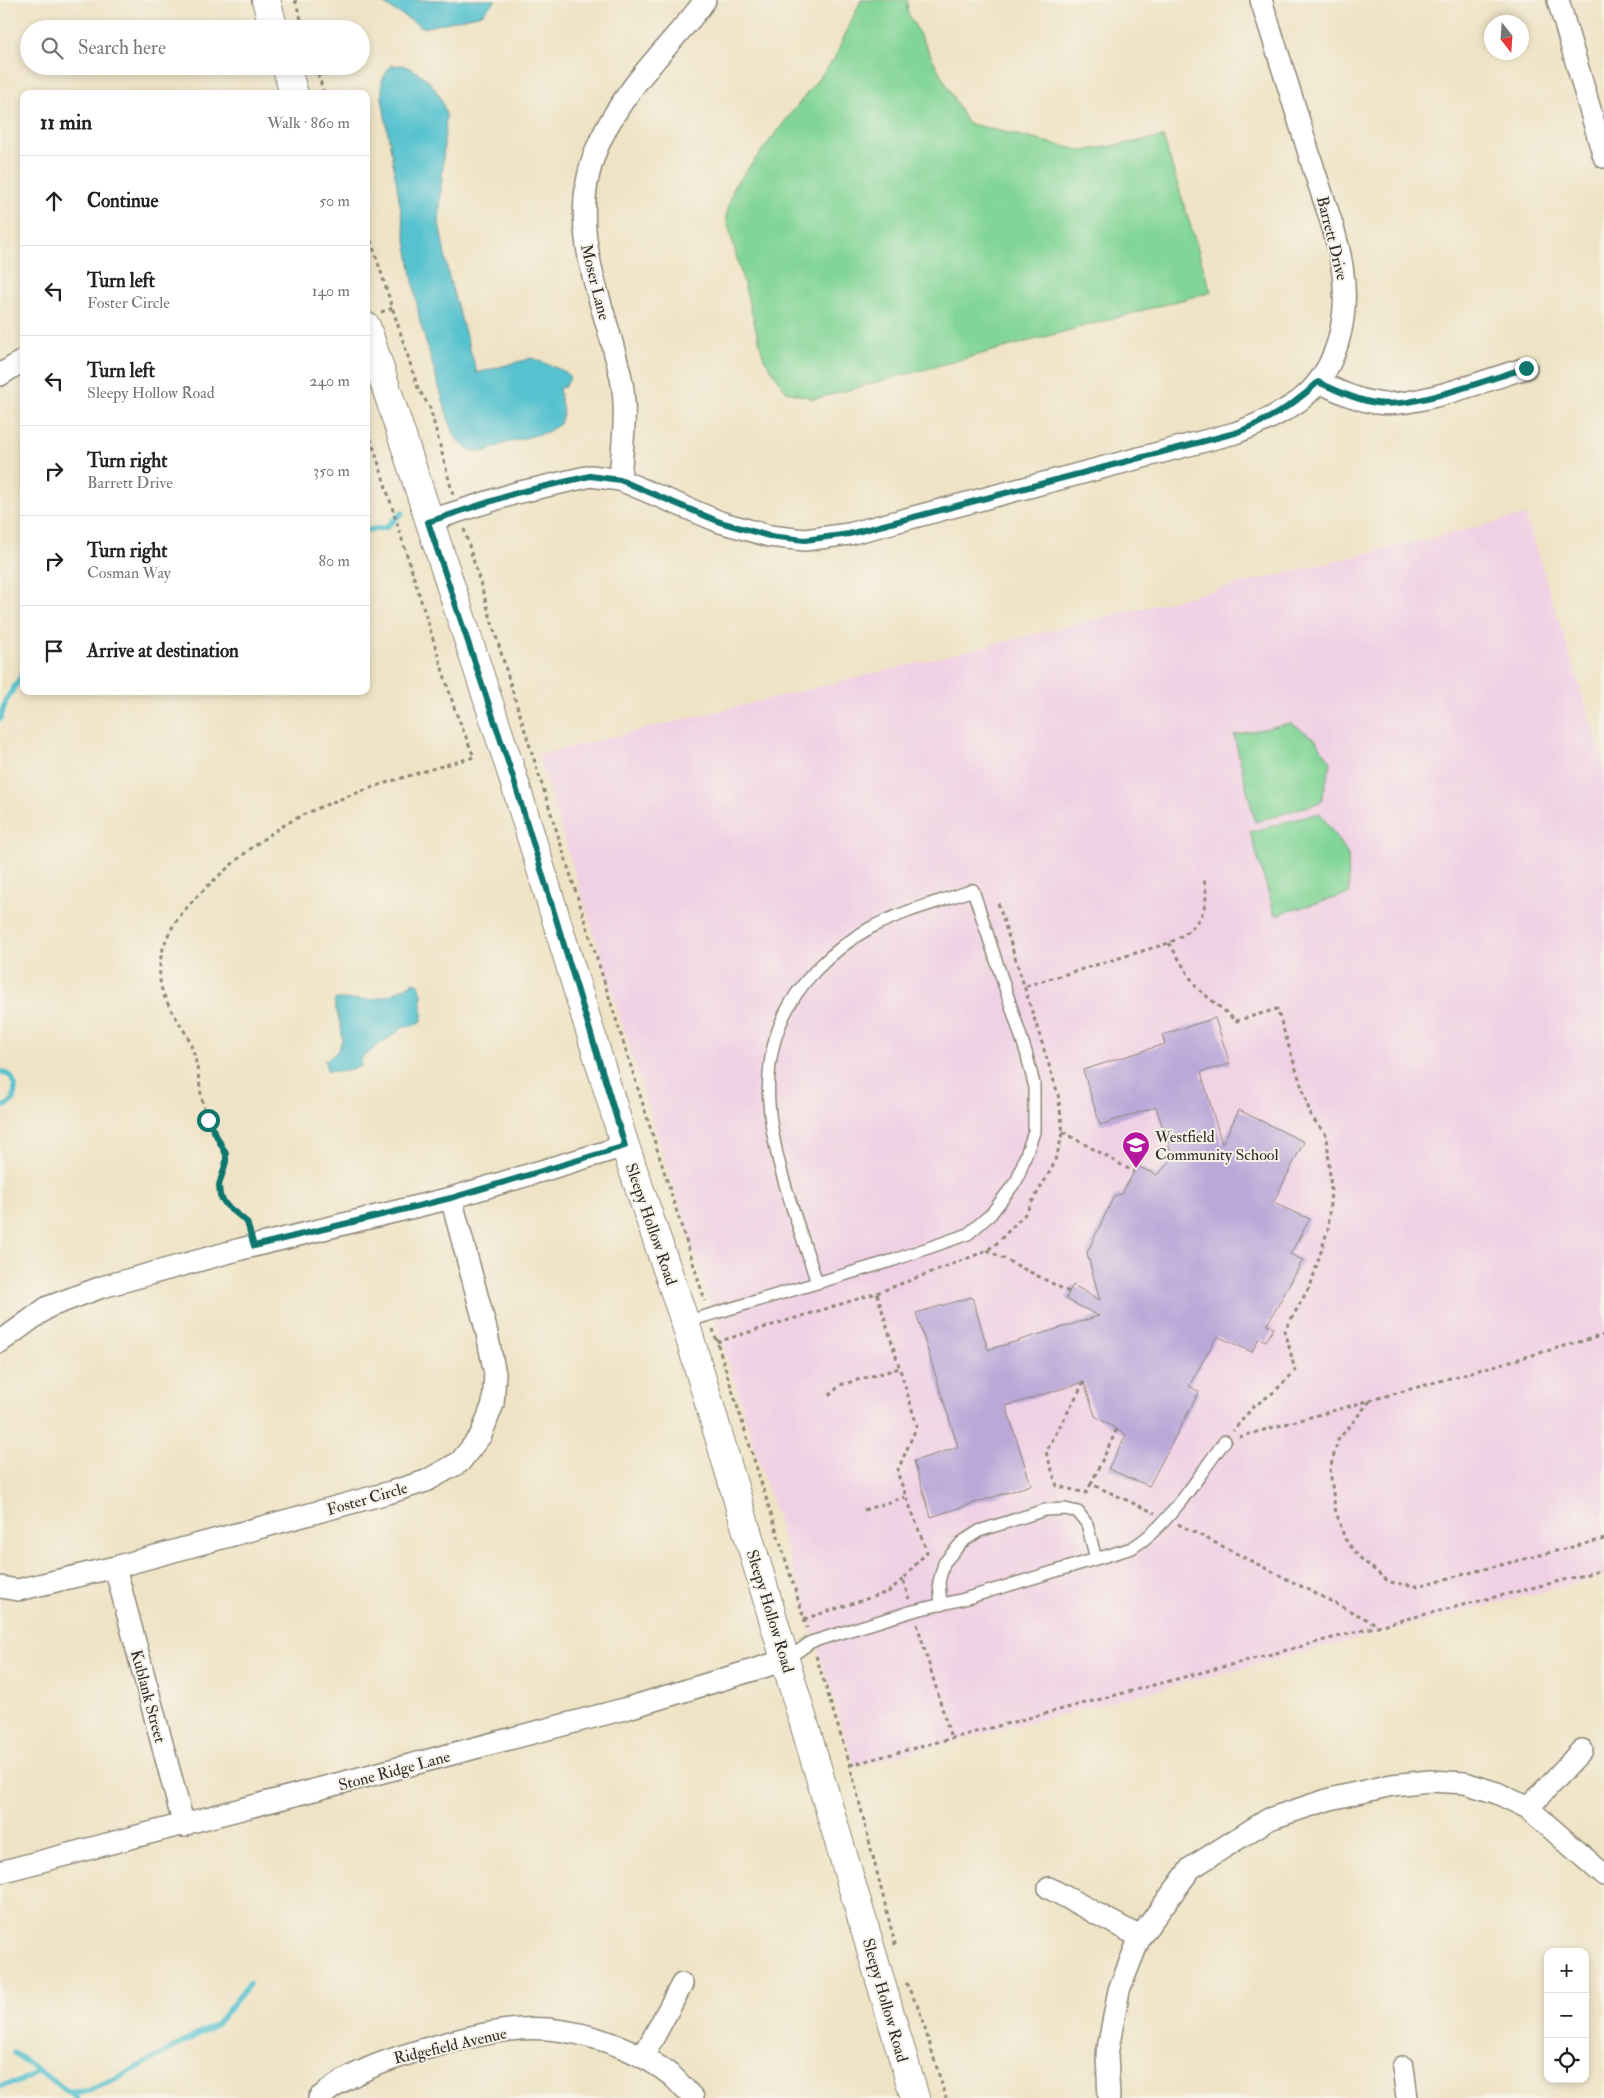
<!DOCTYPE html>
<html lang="en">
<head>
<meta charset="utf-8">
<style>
	:root { --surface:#fff; --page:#f2f2f2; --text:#222; --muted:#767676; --line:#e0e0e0 }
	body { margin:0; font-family:"IM FELL Double Pica",serif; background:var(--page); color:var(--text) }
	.controls { position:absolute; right:15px; bottom:15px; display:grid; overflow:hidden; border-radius:10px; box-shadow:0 2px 8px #0003 }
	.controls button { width:45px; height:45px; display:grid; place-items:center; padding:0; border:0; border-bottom:1px solid var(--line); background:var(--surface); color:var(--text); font:25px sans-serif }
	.compass { position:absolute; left:1484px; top:15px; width:45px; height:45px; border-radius:50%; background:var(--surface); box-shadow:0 2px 8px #0003; rotate:163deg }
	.stop { position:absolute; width:15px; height:15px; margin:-11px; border:4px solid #0f766e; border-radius:50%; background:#fff }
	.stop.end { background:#0f766e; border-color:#fff; box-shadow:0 1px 5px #0008 }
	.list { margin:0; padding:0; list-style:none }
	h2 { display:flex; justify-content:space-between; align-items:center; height:65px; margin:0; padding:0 20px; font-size:21px }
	h2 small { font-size:16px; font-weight:400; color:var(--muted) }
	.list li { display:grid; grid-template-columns:32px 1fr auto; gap:15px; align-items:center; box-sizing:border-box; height:90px; padding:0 20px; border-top:1px solid var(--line) }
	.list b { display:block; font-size:19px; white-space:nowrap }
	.list p { margin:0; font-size:16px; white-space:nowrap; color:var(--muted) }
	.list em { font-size:16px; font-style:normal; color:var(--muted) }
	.icon { flex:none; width:28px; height:28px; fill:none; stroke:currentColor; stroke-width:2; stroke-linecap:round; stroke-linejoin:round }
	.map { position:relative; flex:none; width:1604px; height:2098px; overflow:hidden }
	.search { position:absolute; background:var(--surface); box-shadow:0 2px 8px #0003; left:20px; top:20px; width:350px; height:55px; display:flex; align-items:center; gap:12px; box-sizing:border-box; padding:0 18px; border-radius:28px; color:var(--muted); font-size:19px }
	.panel { position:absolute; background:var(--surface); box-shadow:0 2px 8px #0003; left:20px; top:90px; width:350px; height:605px; border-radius:10px }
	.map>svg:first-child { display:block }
	.built { fill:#f0d0e4 }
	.green { fill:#82d597; stroke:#568061 }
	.water { fill:#56c2cf; stroke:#40767d }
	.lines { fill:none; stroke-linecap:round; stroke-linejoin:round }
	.stream { stroke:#56c2cf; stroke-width:5.5 }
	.building { fill:#bba8d9 }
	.service-casing { stroke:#8d8778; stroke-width:14 }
	.minor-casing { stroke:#8d8778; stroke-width:24 }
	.tertiary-casing { stroke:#8d8778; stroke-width:30 }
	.path { stroke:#8d8778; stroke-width:3; stroke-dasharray:4 4; stroke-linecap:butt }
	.service { stroke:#fff; stroke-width:11 }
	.minor { stroke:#fff; stroke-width:21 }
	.tertiary { stroke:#fff; stroke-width:28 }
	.route { stroke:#0f766e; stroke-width:6 }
	.labels { text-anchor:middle; stroke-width:4; stroke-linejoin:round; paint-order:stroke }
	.street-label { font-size:16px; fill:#2b2b2b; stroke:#f7f3e8 }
	.poi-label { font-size:16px; fill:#2b2b2b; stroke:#f7f3e8; text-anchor:start }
</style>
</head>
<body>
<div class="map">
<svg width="1604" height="2098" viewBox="0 0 1604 2098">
	<rect width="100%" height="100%" fill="#f7f3e8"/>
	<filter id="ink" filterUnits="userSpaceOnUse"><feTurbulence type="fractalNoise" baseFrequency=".02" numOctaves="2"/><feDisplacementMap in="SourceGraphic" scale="10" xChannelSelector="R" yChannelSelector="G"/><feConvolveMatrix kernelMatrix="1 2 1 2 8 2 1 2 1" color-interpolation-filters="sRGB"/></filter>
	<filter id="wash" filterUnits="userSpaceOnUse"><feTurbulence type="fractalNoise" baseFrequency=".0096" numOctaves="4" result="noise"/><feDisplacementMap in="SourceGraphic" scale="20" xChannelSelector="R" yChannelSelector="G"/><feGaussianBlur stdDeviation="1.12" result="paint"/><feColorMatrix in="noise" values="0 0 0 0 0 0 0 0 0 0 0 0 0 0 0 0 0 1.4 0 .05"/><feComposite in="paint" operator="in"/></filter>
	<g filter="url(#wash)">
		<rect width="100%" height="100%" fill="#efe3c5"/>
		<path class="built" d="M1525 515 1604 762V1576L855 1767 538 755Z"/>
		<path class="green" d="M861 0H908L907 11 967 123 1083 151 1163 137 1211 292 815 399 787 392 764 359 726 217 734 186 834 59Z
			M1291 723 1315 739 1331 762 1321 802 1255 822 1234 735Z
			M1320 813 1348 855 1349 894 1275 915 1250 832Z"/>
		<path class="water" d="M377 0H496L482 14 424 28Z
			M402 65C426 73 441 91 446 115L439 222 449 278 477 373 532 358 566 372 570 378 565 387 559 388 563 413 560 424 547 432 503 444 484 452 470 450 457 440 449 421 420 322 382 98V80L390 66Z
			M414 982 419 984 422 994V1021L415 1025 404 1027 362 1057 361 1066 339 1072 327 1071 325 1060C352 1047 340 1025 334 1002L336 999 372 1000 392 994Z"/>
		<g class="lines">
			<path class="stream" d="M366 530 385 528 402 513
				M0 719 6 700 24 672
				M0 1071 11 1076 15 1086 14 1099 7 1105 0 1107
				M14 2053 77 2098
				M0 2086C13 2082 29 2082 37 2070
				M72 2092 88 2091 116 2079 217 2024 249 1984"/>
		</g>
		<g id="blocks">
			<path class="building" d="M1215 1018 1230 1064 1201 1072 1222 1144 1239 1110 1304 1142 1273 1203 1310 1219 1290 1254 1303 1260 1267 1325 1274 1328 1266 1341 1259 1338 1252 1352 1217 1336 1189 1386 1199 1392 1149 1486 1108 1469 1126 1435 1095 1416 1084 1382 1006 1406 1031 1485 931 1517 914 1461 958 1447 916 1313 972 1297 988 1350 1099 1316 1066 1299 1069 1292 1073 1285 1100 1300 1087 1253 1114 1196 1122 1194 1137 1166 1157 1175 1173 1158 1156 1107 1100 1125 1083 1070 1165 1044 1162 1035Z"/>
		</g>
	</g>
	<g filter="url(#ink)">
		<use href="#blocks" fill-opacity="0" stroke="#8d8778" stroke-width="1"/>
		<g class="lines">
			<g class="service-casing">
				<path id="service" d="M685 1322 709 1315 894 1260 968 1234 991 1214 1017 1180 1034 1132V1084L1026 1052 973 890C939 902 902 911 870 928 850 939 833 953 817 969 726 1061 785 1179 817 1283
					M941 1605 939 1582 944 1563 962 1542 979 1531 1045 1510 1065 1509 1078 1512 1087 1524 1096 1559
					M786 1660 811 1642 913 1611 964 1599 1132 1548C1172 1523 1197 1477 1225 1441"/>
			</g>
			<g class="minor-casing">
				<path id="minor" d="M1558 0 1604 157
					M0 375 24 360
					M1319 382C1338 391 1356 400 1377 403 1413 409 1489 379 1526 368
					M620 480C622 447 628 410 621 378 603 295 561 223 601 139 619 101 646 70 674 38 684 26 696 14 705 0
					M428 521 516 493 591 476 620 480 720 522 769 536 805 540 849 534 1235 433C1257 425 1279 415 1299 401 1319 386 1331 365 1338 342 1356 280 1333 228 1314 170 1297 113 1279 57 1261 0
					M0 1342 48 1307 102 1287 241 1249 451 1198 625 1146
					M115 1567 184 1826
					M0 1587 18 1590 115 1567 391 1492 426 1481 460 1462 481 1435 493 1404 495 1374 486 1329 451 1198
					M1528 1808 1582 1750
					M0 1872 628 1708 786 1660
					M1049 1888 1140 1937
					M643 2057 682 1984
					M1403 2067 1407 2098
					M319 2098C350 2072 387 2060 425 2049 453 2041 482 2033 510 2030 563 2023 630 2043 672 2076 679 2082 686 2091 693 2098
					M1109 2098 1107 2054 1119 1990 1140 1937 1191 1868 1269 1819 1330 1799 1392 1785 1430 1781 1465 1783 1497 1793 1528 1808 1604 1875"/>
			</g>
			<g class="tertiary-casing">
				<path id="tertiary" d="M266 0 274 29
					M286 66 294 94
					M366 326 512 774 625 1146 685 1322 915 2098"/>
			</g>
			<path class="path" d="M295 0 304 29
				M316 66 324 94
				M366 225 418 388 430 408 453 495
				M381 312 393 308
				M464 529 514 696 705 1301
				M1169 943 1196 987 1236 1021 1277 1009 1311 1116 1327 1136 1331 1191 1328 1229 1311 1284 1285 1330 1295 1371 1274 1392 1253 1407 1233 1431
				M1026 986 1169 943C1197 929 1213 909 1203 877
				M1063 1132 1134 1172
				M249 1229C244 1214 225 1210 220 1195 216 1181 228 1169 226 1155 223 1142 211 1130 207 1118 198 1093 200 1064 189 1040 180 1021 161 1000 160 979 157 937 182 910 211 883 239 857 271 830 305 814 359 789 417 773 474 757L455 710 366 423
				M987 1250 1069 1292
				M877 1293 976 1255 994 1246 1025 1214 1052 1168 1058 1151 1063 1132 1058 1094 998 903
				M713 1329 807 1628
				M717 1342 877 1293 917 1426 897 1472 927 1552 903 1579 909 1599
				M1084 1382 1046 1452 1057 1486 1086 1493 1091 1484 1155 1513
				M829 1396 840 1385 900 1368
				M1370 1401 1338 1440 1330 1469 1335 1509 1345 1539 1359 1557 1389 1582 1417 1586 1604 1539
				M1239 1437 1604 1335
				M1091 1484 1117 1429
				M864 1510 905 1497
				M1178 1524 1378 1625
				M804 1619 888 1592 903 1579
				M917 1624 951 1738
				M816 1656 850 1765 896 1948
				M850 1765 1378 1626 1604 1570
				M906 1983 919 2009 946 2098"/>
			<use href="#service" class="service"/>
			<use href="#minor" class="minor"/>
			<use href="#tertiary" class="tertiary"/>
		</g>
	</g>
	<g class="lines" filter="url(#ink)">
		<path class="route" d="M208 1120 226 1154V1162L219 1185 220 1196 227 1206 247 1222 254 1246 451 1198 625 1146 512 774 428 522 516 493 590 476 620 480 720 522 769 536 805 540 849 534 1235 433C1267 421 1294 406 1318 382 1338 391 1356 400 1376 403 1412 409 1489 379 1526 368"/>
	</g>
	<defs>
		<g id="school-pin" transform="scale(1.4375)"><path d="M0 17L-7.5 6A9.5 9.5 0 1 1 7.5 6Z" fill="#b5179e" stroke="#f7f3e8"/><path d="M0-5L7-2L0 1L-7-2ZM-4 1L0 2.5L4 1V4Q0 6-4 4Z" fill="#fff"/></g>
	</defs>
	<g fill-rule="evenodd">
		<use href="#school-pin" x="1136" y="1145"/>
	</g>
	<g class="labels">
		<g class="street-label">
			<text transform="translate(1333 238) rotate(76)" y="6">Barrett Drive</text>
			<text transform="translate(596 282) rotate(76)" y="6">Moser Lane</text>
			<text transform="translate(652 1224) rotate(71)" y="6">Sleepy Hollow Road</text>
			<text transform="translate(367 1498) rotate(-16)" y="6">Foster Circle</text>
			<text transform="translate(771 1611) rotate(73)" y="6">Sleepy Hollow Road</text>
			<text transform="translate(149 1696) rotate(75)" y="6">Kublank Street</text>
			<text transform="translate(394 1770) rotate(-15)" y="6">Stone Ridge Lane</text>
			<text transform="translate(886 2000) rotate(74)" y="6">Sleepy Hollow Road</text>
			<text transform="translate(450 2045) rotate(-13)" y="6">Ridgefield Avenue</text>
		</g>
		<g class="poi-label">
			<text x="1155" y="1142">Westfield<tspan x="1155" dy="18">Community School</tspan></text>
		</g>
	</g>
</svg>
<div class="controls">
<button>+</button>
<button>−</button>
<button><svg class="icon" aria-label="locate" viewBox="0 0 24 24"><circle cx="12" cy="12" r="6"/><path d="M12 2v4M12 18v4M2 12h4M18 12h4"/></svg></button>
</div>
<svg class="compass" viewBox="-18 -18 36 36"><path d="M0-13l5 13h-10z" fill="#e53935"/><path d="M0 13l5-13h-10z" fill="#767676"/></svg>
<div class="stop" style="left:208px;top:1120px"></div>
<div class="stop end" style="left:1526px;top:368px"></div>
<div class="search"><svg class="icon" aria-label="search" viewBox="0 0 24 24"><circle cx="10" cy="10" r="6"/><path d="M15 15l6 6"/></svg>Search here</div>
<section class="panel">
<h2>11 min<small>Walk · 860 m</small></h2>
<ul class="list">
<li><svg class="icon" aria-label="ahead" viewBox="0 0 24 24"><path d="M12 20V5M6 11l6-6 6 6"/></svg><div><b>Continue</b></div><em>50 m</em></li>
<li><svg class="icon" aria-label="left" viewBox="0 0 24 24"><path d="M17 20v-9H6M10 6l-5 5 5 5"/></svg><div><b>Turn left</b><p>Foster Circle</p></div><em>140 m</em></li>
<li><svg class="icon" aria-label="left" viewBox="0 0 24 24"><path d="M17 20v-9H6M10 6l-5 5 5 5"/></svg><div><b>Turn left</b><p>Sleepy Hollow Road</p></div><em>240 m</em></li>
<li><svg class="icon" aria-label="right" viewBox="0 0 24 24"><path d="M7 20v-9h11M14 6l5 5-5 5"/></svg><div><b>Turn right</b><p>Barrett Drive</p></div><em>350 m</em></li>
<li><svg class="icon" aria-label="right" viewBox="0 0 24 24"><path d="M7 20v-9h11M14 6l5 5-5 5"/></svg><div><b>Turn right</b><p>Cosman Way</p></div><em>80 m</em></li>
<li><svg class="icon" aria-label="arrive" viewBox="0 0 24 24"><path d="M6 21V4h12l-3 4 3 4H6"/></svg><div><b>Arrive at destination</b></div></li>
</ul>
</section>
</div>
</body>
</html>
